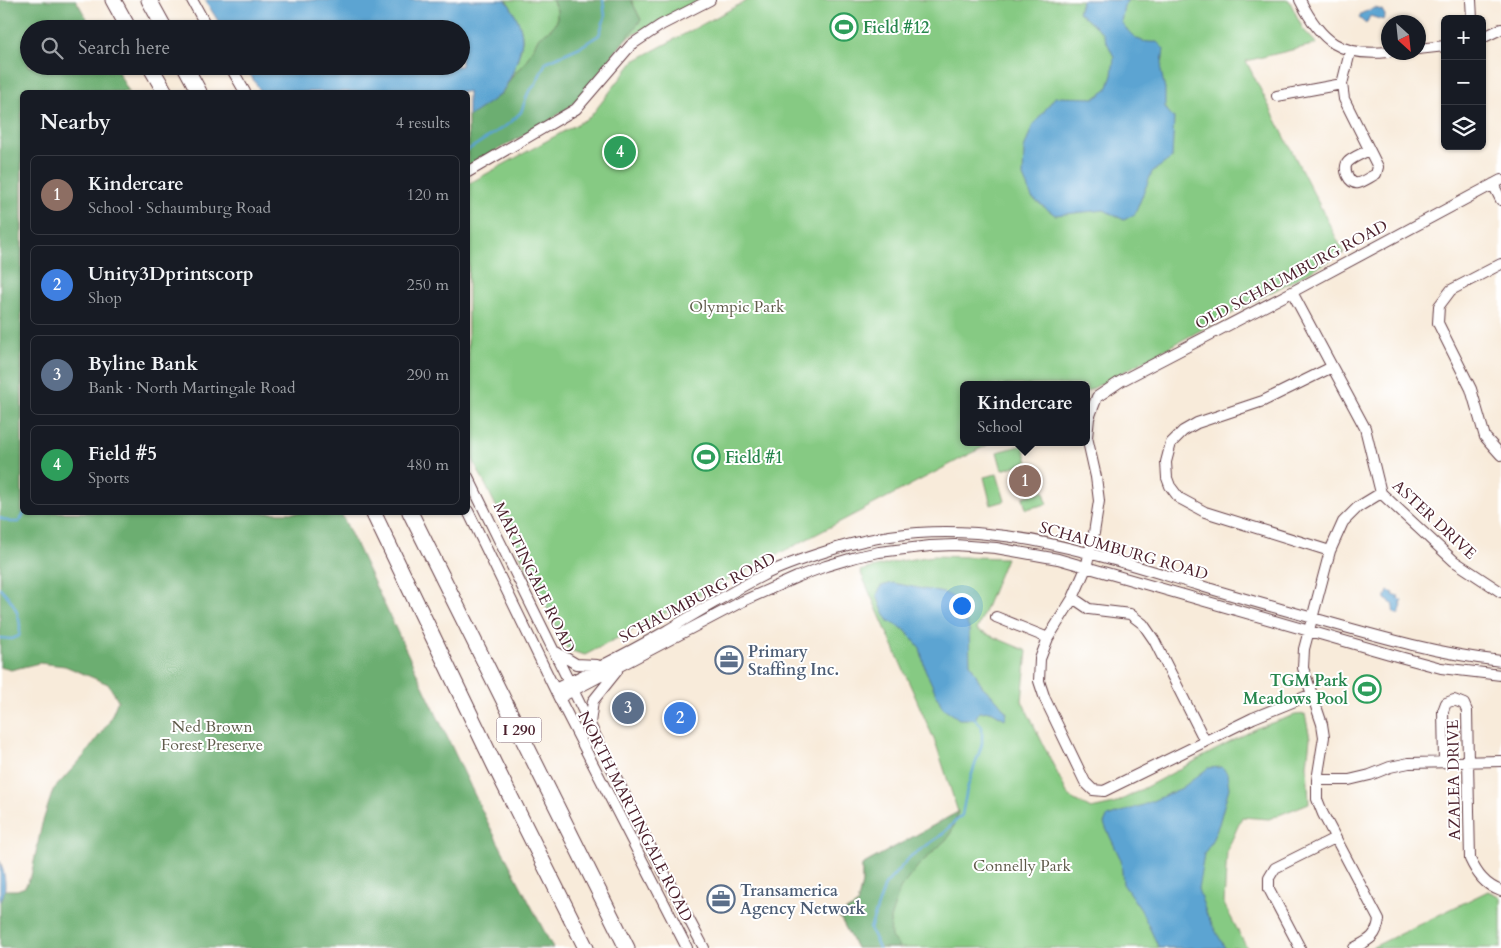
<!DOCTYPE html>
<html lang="en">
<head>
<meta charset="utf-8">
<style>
	:root { --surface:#171b24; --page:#242831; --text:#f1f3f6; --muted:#9ea1a6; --line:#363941; --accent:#0f766e }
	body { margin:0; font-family:Cardo,serif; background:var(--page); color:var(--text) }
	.controls { position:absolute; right:15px; top:15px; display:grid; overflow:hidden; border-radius:8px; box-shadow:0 1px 4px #0004 }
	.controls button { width:45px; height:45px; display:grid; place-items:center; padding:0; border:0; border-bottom:1px solid var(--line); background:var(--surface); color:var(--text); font:25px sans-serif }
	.compass { position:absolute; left:1381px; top:15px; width:45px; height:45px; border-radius:50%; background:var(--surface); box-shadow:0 1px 4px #0004; rotate:153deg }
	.you { position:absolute; left:961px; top:605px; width:18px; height:18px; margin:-12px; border:4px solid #fff; border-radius:50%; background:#1a73e8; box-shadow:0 0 0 8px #1a73e833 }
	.badge { display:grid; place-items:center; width:32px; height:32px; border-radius:50%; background:var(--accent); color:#fff; font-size:16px; font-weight:700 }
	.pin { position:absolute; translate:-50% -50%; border:2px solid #fff; box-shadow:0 1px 5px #0006 }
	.popup { position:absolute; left:960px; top:381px; width:130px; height:65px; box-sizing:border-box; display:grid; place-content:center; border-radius:8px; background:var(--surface); filter:drop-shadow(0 1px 4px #0005); font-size:16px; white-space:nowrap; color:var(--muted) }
	.popup b { font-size:19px; color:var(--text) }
	.popup::after { content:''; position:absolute; left:50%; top:100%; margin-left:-10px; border:10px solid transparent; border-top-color:var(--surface) }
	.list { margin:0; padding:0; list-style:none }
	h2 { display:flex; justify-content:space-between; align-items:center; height:65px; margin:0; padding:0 20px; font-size:21px }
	h2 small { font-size:16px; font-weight:400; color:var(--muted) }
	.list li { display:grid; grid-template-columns:32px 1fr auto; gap:15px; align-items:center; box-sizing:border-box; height:80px; margin:0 10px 10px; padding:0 10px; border:1px solid var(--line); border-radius:8px }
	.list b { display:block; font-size:19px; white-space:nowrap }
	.list p { margin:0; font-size:16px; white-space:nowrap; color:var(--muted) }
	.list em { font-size:16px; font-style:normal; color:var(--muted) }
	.icon { flex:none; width:28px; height:28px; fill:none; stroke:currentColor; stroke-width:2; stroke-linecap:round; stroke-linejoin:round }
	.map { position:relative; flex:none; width:1501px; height:948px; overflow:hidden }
	.search { position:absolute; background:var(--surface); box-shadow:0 1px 4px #0004; left:20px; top:20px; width:450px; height:55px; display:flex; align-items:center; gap:12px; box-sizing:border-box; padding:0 18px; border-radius:28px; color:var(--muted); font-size:19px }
	.panel { position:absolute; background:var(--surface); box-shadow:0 1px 4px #0004; left:20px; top:90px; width:450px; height:425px; border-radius:8px }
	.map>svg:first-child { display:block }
	.green { fill:#86ca83; stroke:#687457 }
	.forest { fill:#6cae71; stroke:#5b664e }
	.water { fill:#5ba4d2; stroke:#52627e }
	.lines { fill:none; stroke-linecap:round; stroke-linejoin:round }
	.stream { stroke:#5ba4d2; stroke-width:2.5 }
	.minor-casing { stroke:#643e45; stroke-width:12 }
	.highway-casing { stroke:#643e45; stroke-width:17 }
	.minor { stroke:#fff; stroke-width:10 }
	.highway { stroke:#fff; stroke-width:15 }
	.labels { text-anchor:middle; stroke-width:4; stroke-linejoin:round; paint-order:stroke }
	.shield { fill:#fff; stroke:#80626b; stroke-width:1 }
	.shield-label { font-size:15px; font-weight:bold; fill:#4a1f2b }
	.leisure-label { font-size:16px; font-weight:bold; fill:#27864d; stroke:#fff; text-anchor:start }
	.street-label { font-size:16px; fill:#4a1f2b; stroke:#fff }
	.park-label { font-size:16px; fill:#5f5b4a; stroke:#fff }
	.service-label { font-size:16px; font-weight:bold; fill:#4e5e75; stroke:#fff; text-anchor:start }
</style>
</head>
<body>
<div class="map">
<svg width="1501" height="948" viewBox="0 0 1501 948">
	<rect width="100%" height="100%" fill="#fff"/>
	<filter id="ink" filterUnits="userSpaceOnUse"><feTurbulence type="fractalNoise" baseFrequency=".02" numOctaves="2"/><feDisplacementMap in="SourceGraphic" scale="10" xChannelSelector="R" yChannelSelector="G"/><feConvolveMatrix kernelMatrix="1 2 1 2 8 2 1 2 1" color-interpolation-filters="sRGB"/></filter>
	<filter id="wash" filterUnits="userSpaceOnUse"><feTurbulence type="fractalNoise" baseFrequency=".0096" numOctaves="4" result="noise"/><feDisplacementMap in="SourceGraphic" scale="20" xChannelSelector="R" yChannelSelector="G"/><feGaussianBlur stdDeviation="1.12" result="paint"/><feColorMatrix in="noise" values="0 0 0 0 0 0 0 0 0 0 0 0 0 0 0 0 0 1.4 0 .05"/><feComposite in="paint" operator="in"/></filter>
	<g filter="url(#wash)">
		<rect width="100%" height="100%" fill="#f8ebda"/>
		<path class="green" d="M506 0H552L557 10V21L551 29 539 37 526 61 511 78C515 66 521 52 522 40 523 28 513 9 506 0Z
			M631 0H700L625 39 641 20Z
			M748 0H1289L1303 29 1317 44 1246 61 1344 253 1086 392V385H964V442H993L585 655 568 650 468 450V184L590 117 634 61Z
			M1023 445 1028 462 1002 470 997 452Z
			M997 474 1005 501 991 505 984 477Z
			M1044 491 1047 504 1026 509 1023 497Z
			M933 556 1006 558 977 630 1027 651 1022 701 1069 797 1091 809 1114 804 1257 728 1295 715 1305 714 1310 738 1307 765 1309 803 1269 819 1242 817 1227 851 1224 904 1247 948H856L839 915 857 905 862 883V865L958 812 936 744 860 571 900 561Z
			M1488 891 1501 897V948H1371Z"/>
		<path class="forest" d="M0 0H76L93 29H29V66H115L129 92H22V512L341 513 487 821 553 948H0V902L2 900 4 890H17L25 887 31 876 42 824 53 790 84 756 109 722 118 700 108 684 65 666 39 663 11 670 0 667Z
			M552 0H631L641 20 575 103 548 122 468 166V117L501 94 511 78 526 61 539 37 551 29 557 21V10Z
			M958 812 950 836 918 866 900 889 890 919 891 937 900 948H856L839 915 857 905 862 883V865Z"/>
		<path class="water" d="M205 0H506C514 11 522 25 522 39 521 53 510 85 499 95 490 103 478 110 468 117V92H261L245 66H461V29H223Z
			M1082 0H1128L1124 6 1121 22C1133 37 1137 43 1157 42L1164 49 1161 71 1165 89V108L1174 118 1172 158 1152 172 1135 214 1124 220 1104 210 1055 215 1032 198 1023 177 1024 149 1032 127 1055 97 1095 98 1107 90 1112 75 1114 57 1102 32 1078 12Z
			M1375 8 1382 10 1385 15 1383 20 1370 16 1366 24 1359 18 1362 13Z
			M893 583 944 593 959 600 969 629 970 663 982 686 997 700 1007 713 1005 719 991 711 979 712 975 719H959L942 707 925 669 920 648 905 630 889 621 882 609 877 595 881 586Z
			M1388 591 1394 593 1393 595 1399 597 1398 599 1402 601 1400 604 1402 605 1399 614H1396L1393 611 1394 605 1385 599Z
			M1361 677 1372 686 1371 692 1373 694 1368 701 1362 699 1361 695 1362 693 1360 691 1362 689 1356 685Z
			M1222 767 1227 773 1229 788 1219 824 1211 843 1204 854 1198 889 1207 915 1225 948H1159L1141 910 1123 884 1121 860 1104 824 1107 817 1143 805 1182 788 1208 768Z
			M0 861C5 874 8 890 0 902Z"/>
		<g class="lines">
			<path class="stream" d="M468 150 510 123 521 112 528 93 535 85 546 62 582 46 599 35 605 17 603 0
				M0 518 10 522H19L25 512
				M0 588C13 600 23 618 19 636L12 639 0 638
				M879 948 870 929 885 885 911 856 939 837 962 815 967 789 982 744V726L975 719"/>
		</g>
	</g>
	<g filter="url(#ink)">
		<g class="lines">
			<g class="minor-casing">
				<path id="minor" d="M192 0 208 29
					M1300 0C1321 42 1341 57 1388 52
					M1471 0 1472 19
					M1482 38 1501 29
					M1418 49 1445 46
					M1350 52 1342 84 1344 99 1378 167 1376 174C1370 177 1363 182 1358 183 1349 185 1342 168 1348 162 1353 157 1362 154 1369 150
					M230 66 245 92
					M1277 96 1342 84
					M468 172 576 109 631 45 661 25 710 0
					M1493 184 1501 200
					M1501 264 1451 290 1439 306 1438 323 1471 389 1485 437 1501 455
					M1292 292 1365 428 1381 493 1454 561 1501 592
					M468 477 649 844 704 948
					M468 511 559 698 687 948
					M1330 551 1205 512 1179 498 1170 486 1167 478 1166 462 1171 443 1183 431 1197 423 1263 401 1332 367
					M1073 598 1089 609 1130 614 1143 624 1154 640 1205 741
					M996 617 1048 638
					M556 652 576 664 597 665
					M555 689C592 671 630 652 666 631 698 612 729 593 762 576 785 564 812 556 837 548 962 509 1075 548 1195 584 1236 597 1278 608 1320 620 1380 637 1439 654 1501 661
					M1312 694 1253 718 1104 791 1093 790 1085 782 1045 699 1039 681 1040 659 1048 638 1073 598 1086 568 1094 533 1099 501 1096 477 1087 437 1089 418 1097 397 1121 381 1292 292 1501 180
					M559 698 743 601 797 577 826 566 856 557 879 552 930 546 955 545 996 548 1058 559 1400 657 1441 668 1501 675
					M590 723 593 701 617 671
					M1444 762 1443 711 1446 703 1454 700 1464 704 1467 711 1470 859C1477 874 1485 885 1501 891
					M1317 780H1349L1370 775 1390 767 1409 763 1501 761
					M1300 948 1269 889V878L1275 868 1335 838
					M1354 948C1369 940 1376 938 1379 920L1323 814 1317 799V780L1324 737 1322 724 1303 668 1304 649 1330 551 1343 522 1358 507 1381 493"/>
			</g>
			<g class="highway-casing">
				<path id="highway" d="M113 0 129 29
					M149 0 165 29
					M150 66 165 92
					M185 66 199 92
					M373 512 494 764 586 948
					M410 512 627 948"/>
			</g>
			<use href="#minor" class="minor"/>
			<use href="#highway" class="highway"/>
		</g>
	</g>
	<defs>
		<g id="stadium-ring" transform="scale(1.4375)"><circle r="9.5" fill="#fff" stroke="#2e9e5b" stroke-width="1.5"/><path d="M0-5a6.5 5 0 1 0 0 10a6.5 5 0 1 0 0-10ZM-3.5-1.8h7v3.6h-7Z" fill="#2e9e5b"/></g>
		<g id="office-ring" transform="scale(1.4375)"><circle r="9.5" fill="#fff" stroke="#5c6f8a" stroke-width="1.5"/><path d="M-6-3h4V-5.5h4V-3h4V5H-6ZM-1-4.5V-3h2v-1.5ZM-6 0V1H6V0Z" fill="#5c6f8a"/></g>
	</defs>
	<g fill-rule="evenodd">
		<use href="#stadium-ring" x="844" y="27"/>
		<use href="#stadium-ring" x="706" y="457"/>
		<use href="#office-ring" x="729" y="660"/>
		<use href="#stadium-ring" x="1367" y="689"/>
		<use href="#office-ring" x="721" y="899"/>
	</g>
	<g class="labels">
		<rect class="shield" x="496.5" y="717.5" width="45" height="25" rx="4"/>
		<g class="shield-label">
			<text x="519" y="735">I 290</text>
		</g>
		<g class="leisure-label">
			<text x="863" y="33">Field #12</text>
			<text x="725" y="463">Field #1</text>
			<text x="1348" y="686" text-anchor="end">TGM Park<tspan x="1348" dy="18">Meadows Pool</tspan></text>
		</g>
		<g class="street-label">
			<text transform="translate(1291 274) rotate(-28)" y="6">OLD SCHAUMBURG ROAD</text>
			<text transform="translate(1435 519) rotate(43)" y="6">ASTER DRIVE</text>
			<text transform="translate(1124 550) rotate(16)" y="6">SCHAUMBURG ROAD</text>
			<text transform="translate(535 577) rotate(64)" y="6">MARTINGALE ROAD</text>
			<text transform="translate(697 597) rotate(-28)" y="6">SCHAUMBURG ROAD</text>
			<text transform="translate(1453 780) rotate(-91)" y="6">AZALEA DRIVE</text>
			<text transform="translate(636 816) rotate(63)" y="6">NORTH MARTINGALE ROAD</text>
		</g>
		<g class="park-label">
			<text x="737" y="312">Olympic Park</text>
			<text x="212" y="732">Ned Brown<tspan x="212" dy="18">Forest Preserve</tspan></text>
			<text x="1022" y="871">Connelly Park</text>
		</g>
		<g class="service-label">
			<text x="748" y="657">Primary<tspan x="748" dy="18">Staffing Inc.</tspan></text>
			<text x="740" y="896">Transamerica<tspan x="740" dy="18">Agency Network</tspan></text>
		</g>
	</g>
</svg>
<div class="controls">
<button>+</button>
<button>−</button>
<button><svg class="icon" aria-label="layers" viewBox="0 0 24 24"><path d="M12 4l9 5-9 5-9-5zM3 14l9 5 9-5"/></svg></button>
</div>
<svg class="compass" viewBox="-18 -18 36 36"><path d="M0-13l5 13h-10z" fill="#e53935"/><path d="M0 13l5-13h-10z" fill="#9ea1a6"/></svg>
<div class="you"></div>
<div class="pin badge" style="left:1025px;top:481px;background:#8d6e63">1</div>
<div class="popup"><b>Kindercare</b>School</div>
<div class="pin badge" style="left:680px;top:718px;background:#3f7fe0">2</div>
<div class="pin badge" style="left:628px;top:708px;background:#5c6f8a">3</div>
<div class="pin badge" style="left:620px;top:152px;background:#2e9e5b">4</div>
<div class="search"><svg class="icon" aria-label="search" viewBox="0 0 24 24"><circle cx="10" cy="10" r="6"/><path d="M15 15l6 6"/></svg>Search here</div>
<section class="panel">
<h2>Nearby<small>4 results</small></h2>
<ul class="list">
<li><span class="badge" style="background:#8d6e63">1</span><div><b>Kindercare</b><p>School · Schaumburg Road</p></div><em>120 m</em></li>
<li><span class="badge" style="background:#3f7fe0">2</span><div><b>Unity3Dprintscorp</b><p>Shop</p></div><em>250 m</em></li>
<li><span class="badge" style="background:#5c6f8a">3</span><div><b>Byline Bank</b><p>Bank · North Martingale Road</p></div><em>290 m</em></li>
<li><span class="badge" style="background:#2e9e5b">4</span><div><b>Field #5</b><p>Sports</p></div><em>480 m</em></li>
</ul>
</section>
</div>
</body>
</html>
